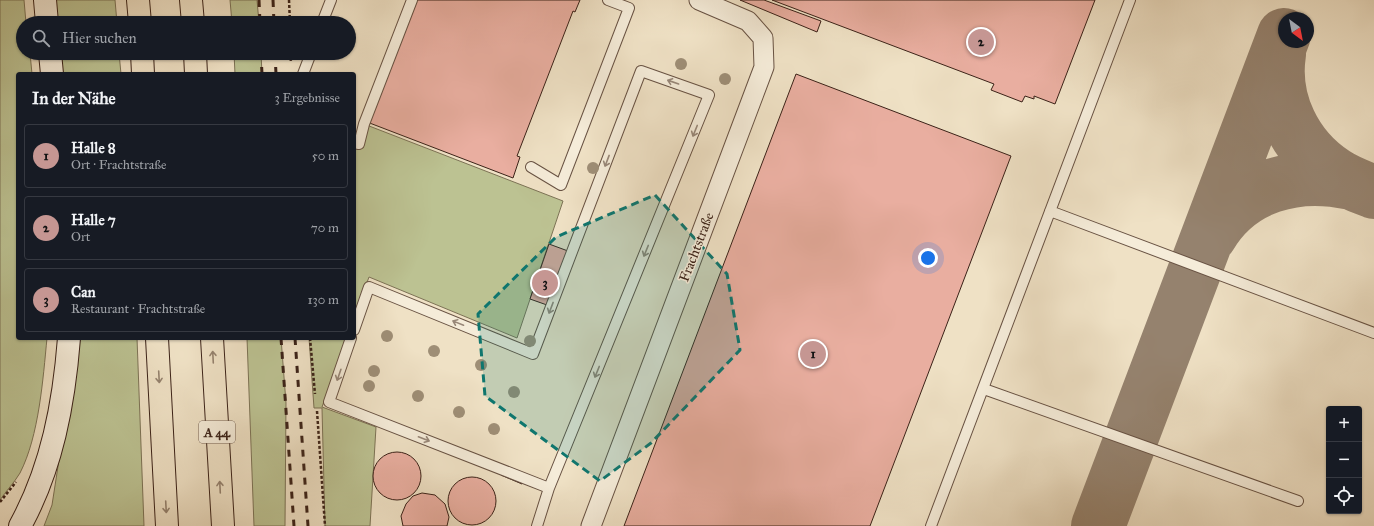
<!DOCTYPE html>
<html lang="de">
<head>
<meta charset="utf-8">
<style>
	:root { --surface:#171b24; --page:#242831; --text:#f1f3f6; --muted:#9ea1a6; --line:#363941; --accent:#c59692 }
	body { margin:0; font-family:"IM FELL Great Primer",serif; background:var(--page); color:var(--text) }
	.controls { position:absolute; right:12px; bottom:12px; display:grid; overflow:hidden; border-radius:4px; box-shadow:0 1px 3px #0004 }
	.controls button { width:36px; height:36px; display:grid; place-items:center; padding:0; border:0; border-bottom:1px solid var(--line); background:var(--surface); color:var(--text); font:20px sans-serif }
	.compass { position:absolute; left:1278px; top:12px; width:36px; height:36px; border-radius:50%; background:var(--surface); box-shadow:0 1px 3px #0004; rotate:148deg }
	.you { position:absolute; left:928px; top:258px; width:14px; height:14px; margin:-10px; border:3px solid #fff; border-radius:50%; background:#1a73e8; box-shadow:0 0 0 6px #1a73e833 }
	.badge { display:grid; place-items:center; width:26px; height:26px; border-radius:50%; background:var(--accent); color:#111; font-size:13px; font-weight:700 }
	.pin { position:absolute; translate:-50% -50%; border:2px solid #fff; box-shadow:0 1px 4px #0006 }
	.list { margin:0; padding:0; list-style:none }
	h2 { display:flex; justify-content:space-between; align-items:center; height:52px; margin:0; padding:0 16px; font-size:17px }
	h2 small { font-size:13px; font-weight:400; color:var(--muted) }
	.list li { display:grid; grid-template-columns:26px 1fr auto; gap:12px; align-items:center; box-sizing:border-box; height:64px; margin:0 8px 8px; padding:0 8px; border:1px solid var(--line); border-radius:4px }
	.list b { display:block; font-size:15px; white-space:nowrap }
	.list p { margin:0; font-size:13px; white-space:nowrap; color:var(--muted) }
	.list em { font-size:13px; font-style:normal; color:var(--muted) }
	.icon { flex:none; width:22px; height:22px; fill:none; stroke:currentColor; stroke-width:2; stroke-linecap:round; stroke-linejoin:round }
	.map { position:relative; flex:none; width:1374px; height:526px; overflow:hidden }
	.search { position:absolute; background:var(--surface); box-shadow:0 1px 3px #0004; left:16px; top:16px; width:340px; height:44px; display:flex; align-items:center; gap:10px; box-sizing:border-box; padding:0 14px; border-radius:22px; color:var(--muted); font-size:15px }
	.panel { position:absolute; background:var(--surface); box-shadow:0 1px 3px #0004; left:16px; top:72px; width:340px; height:268px; border-radius:4px }
	.map>svg:first-child { display:block }
	.green { fill:#bcc292; stroke:#7c7255 }
	.lines { fill:none; stroke-linecap:round; stroke-linejoin:round }
	.taxiway { stroke:#95826e; stroke-width:54 }
	.building { fill:#e9aea0; stroke:#3b2218 }
	.lane-casing { stroke:#685243; stroke-width:12 }
	.street-casing { stroke:#685243; stroke-width:21 }
	.secondary-casing { stroke:#3b2218; stroke-width:24 }
	.highway-casing { stroke:#3b2218; stroke-width:24 }
	.path { stroke:#3b2218; stroke-width:2.5; stroke-dasharray:3 2; stroke-linecap:butt }
	.lane { stroke:#f5ecd9; stroke-width:10 }
	.street { stroke:#f5ecd9; stroke-width:19 }
	.secondary { stroke:#f5ecd9; stroke-width:22 }
	.highway { stroke:#efe1c5; stroke-width:22 }
	.rail { stroke:#3b2218; stroke-width:3; stroke-dasharray:7 7; stroke-linecap:butt }
	.tree { fill:#9e8e76 }
	.oneway { stroke:#988778 }
	.oneway2 { stroke:#95826e }
	.marked { fill:#0f766e; fill-opacity:0.2; stroke:#0f766e; stroke-width:3; stroke-dasharray:8 5; stroke-linejoin:round }
	.labels { text-anchor:middle; stroke-width:3; stroke-linejoin:round; paint-order:stroke }
	.shield { fill:#f5ecd9; stroke:#735f52; stroke-width:1 }
	.shield-label { font-size:13px; font-weight:bold; fill:#3b2218 }
	.street-label { font-size:14px; fill:#3b2218; stroke:#f5ecd9 }
</style>
</head>
<body>
<div class="map">
<svg width="1374" height="526" viewBox="0 0 1374 526">
	<rect width="100%" height="100%" fill="#efe1c5"/>
	<filter id="stains"><feTurbulence type="fractalNoise" baseFrequency=".005" numOctaves="4"/><feColorMatrix values="0 0 0 0 .2 0 0 0 0 .09 0 0 0 0 .02 0 0 0 .5 -.17"/></filter>
	<radialGradient id="worn" r=".72"><stop offset=".6" stop-color="#630" stop-opacity="0"/><stop offset="1" stop-color="#630" stop-opacity=".3"/></radialGradient>
	<path class="green" d="M0 0H24L26 23H23V53H30L32 74H18V338H47C43 379 39 436 20 473 14 483 6 491 0 500Z
		M55 0H115L117 23H57Z
		M230 0H257L259 23H232Z
		M60 53H119L121 74H62Z
		M234 53H261L262 74H235Z
		M364 124 563 201 517 338 369 277 354 318V143Z
		M78 338H137L144 526H44L52 505Z
		M247 338H281L286 403 285 526H254Z
		M309 338H347L322 407 376 427 370 526H325L322 408H314Z"/>
	<g class="lines">
		<path class="taxiway" d="M1279 54C1272 101 1295 148 1335 174 1347 182 1361 187 1374 192
			M1210 236C1240 185 1297 171 1351 183
			M1098 526 1284 35"/>
	</g>
	<path class="building" d="M416 0H580L575 12 573 11 517 156 520 157 513 178 367 122Z
		M740 0H764L821 21 817 32Z
		M772 0H1095L1055 104 1034 96V99L1025 96 1022 102 991 90 994 84Z
		M796 74 1011 156 870 526H624Z
		M549 244 568 251 547 305 530 299Z
		M373 476a24 24 0 1 1 48 0a24 24 0 1 1-48 0Z
		M503 471 523 479 522 484 501 475Z
		M448 501a24 24 0 1 1 48 0a24 24 0 1 1-48 0Z
		M422 493 435 495 445 504 449 517 447 526H403L401 516 406 504 413 496Z"/>
	<g class="lines">
		<g class="lane-casing">
			<path id="lane" d="M322 23 331 0
				M303 74 311 53
				M354 143 359 144 364 124 412 0
				M531 167 561 185 629 8 608 0
				M1050 211 1374 333
				M354 330 369 287 533 354 641 71 709 95 549 488
				M351 338 329 402 549 488 537 526
				M984 389 1298 501
				M931 526 1130 0"/>
		</g>
		<g class="street-casing">
			<path id="street" d="M591 526 764 67 763 38 748 21 699 0"/>
		</g>
		<g class="secondary-casing">
			<path id="secondary" d="M45 0 47 23
				M50 53 52 74
				M20 526C52 468 64 403 69 338"/>
		</g>
		<g class="highway-casing">
			<path id="highway" d="M138 0 140 23
				M191 0 193 23
				M142 53 143 74
				M195 53 196 74
				M157 338 167 526
				M212 338 223 526"/>
		</g>
		<path class="path" d="M289 0 290 23
			M290 53 291 62
			M310 338 315 394
			M317 411 325 526
			M0 502 16 482"/>
		<use href="#lane" class="lane"/>
		<use href="#street" class="street"/>
		<use href="#secondary" class="secondary"/>
		<use href="#highway" class="highway"/>
		<path class="rail" d="M259 0 260 23
			M273 0 274 23
			M261 53 262 74
			M275 53 276 74
			M281 338 294 526
			M295 338 308 526"/>
	</g>
	<g class="tree">
		<circle cx="681" cy="64" r="6"/>
		<circle cx="725" cy="79" r="6"/>
		<circle cx="593" cy="168" r="6"/>
		<circle cx="387" cy="336" r="6"/>
		<circle cx="530" cy="341" r="6"/>
		<circle cx="434" cy="351" r="6"/>
		<circle cx="481" cy="365" r="6"/>
		<circle cx="374" cy="371" r="6"/>
		<circle cx="369" cy="386" r="6"/>
		<circle cx="514" cy="392" r="6"/>
		<circle cx="418" cy="396" r="6"/>
		<circle cx="459" cy="412" r="6"/>
		<circle cx="494" cy="429" r="6"/>
	</g>
	<defs><path id="oneway-shaft" d="M-6 0H5M1.5-3L5.5 0L1.5 3" fill="none" stroke-width="1.6" stroke-linecap="round" stroke-linejoin="round"/></defs>
	<g class="oneway">
		<use href="#oneway-shaft" transform="translate(673 82) rotate(-161)"/>
		<use href="#oneway-shaft" transform="translate(695 131) rotate(112)"/>
		<use href="#oneway-shaft" transform="translate(607 161) rotate(111)"/>
		<use href="#oneway-shaft" transform="translate(646 251) rotate(112)"/>
		<use href="#oneway-shaft" transform="translate(551 308) rotate(111)"/>
		<use href="#oneway-shaft" transform="translate(458 323) rotate(-158)"/>
		<use href="#oneway-shaft" transform="translate(597 372) rotate(112)"/>
		<use href="#oneway-shaft" transform="translate(339 375) rotate(109)"/>
		<use href="#oneway-shaft" transform="translate(424 439) rotate(21)"/>
	</g>
	<g class="oneway2">
		<use href="#oneway-shaft" transform="translate(213 357) rotate(-93)"/>
		<use href="#oneway-shaft" transform="translate(159 377) rotate(87)"/>
		<use href="#oneway-shaft" transform="translate(220 487) rotate(-93)"/>
		<use href="#oneway-shaft" transform="translate(166 507) rotate(87)"/>
	</g>
	<path class="marked" d="M655 195 727 274 740 350 651 443 600 481 485 396 478 314 556 237Z"/>
	<g class="labels">
		<rect class="shield" x="199" y="421" width="36" height="22" rx="3"/>
		<g class="shield-label">
			<text x="217" y="437">A 44</text>
		</g>
		<g class="street-label">
			<text transform="translate(696 247) rotate(-69)" y="5">Frachtstraße</text>
		</g>
	</g>
	<rect width="100%" height="100%" filter="url(#stains)"/>
	<rect width="100%" height="100%" fill="url(#worn)"/>
</svg>
<div class="controls">
<button>+</button>
<button>−</button>
<button><svg class="icon" aria-label="locate" viewBox="0 0 24 24"><circle cx="12" cy="12" r="6"/><path d="M12 2v4M12 18v4M2 12h4M18 12h4"/></svg></button>
</div>
<svg class="compass" viewBox="-18 -18 36 36"><path d="M0-13l5 13h-10z" fill="#e53935"/><path d="M0 13l5-13h-10z" fill="#9ea1a6"/></svg>
<div class="you"></div>
<div class="pin badge" style="left:813px;top:354px">1</div>
<div class="pin badge" style="left:981px;top:42px">2</div>
<div class="pin badge" style="left:545px;top:283px">3</div>
<div class="search"><svg class="icon" aria-label="search" viewBox="0 0 24 24"><circle cx="10" cy="10" r="6"/><path d="M15 15l6 6"/></svg>Hier suchen</div>
<section class="panel">
<h2>In der Nähe<small>3 Ergebnisse</small></h2>
<ul class="list">
<li><span class="badge">1</span><div><b>Halle 8</b><p>Ort · Frachtstraße</p></div><em>50 m</em></li>
<li><span class="badge">2</span><div><b>Halle 7</b><p>Ort</p></div><em>70 m</em></li>
<li><span class="badge">3</span><div><b>Can</b><p>Restaurant · Frachtstraße</p></div><em>130 m</em></li>
</ul>
</section>
</div>
</body>
</html>
